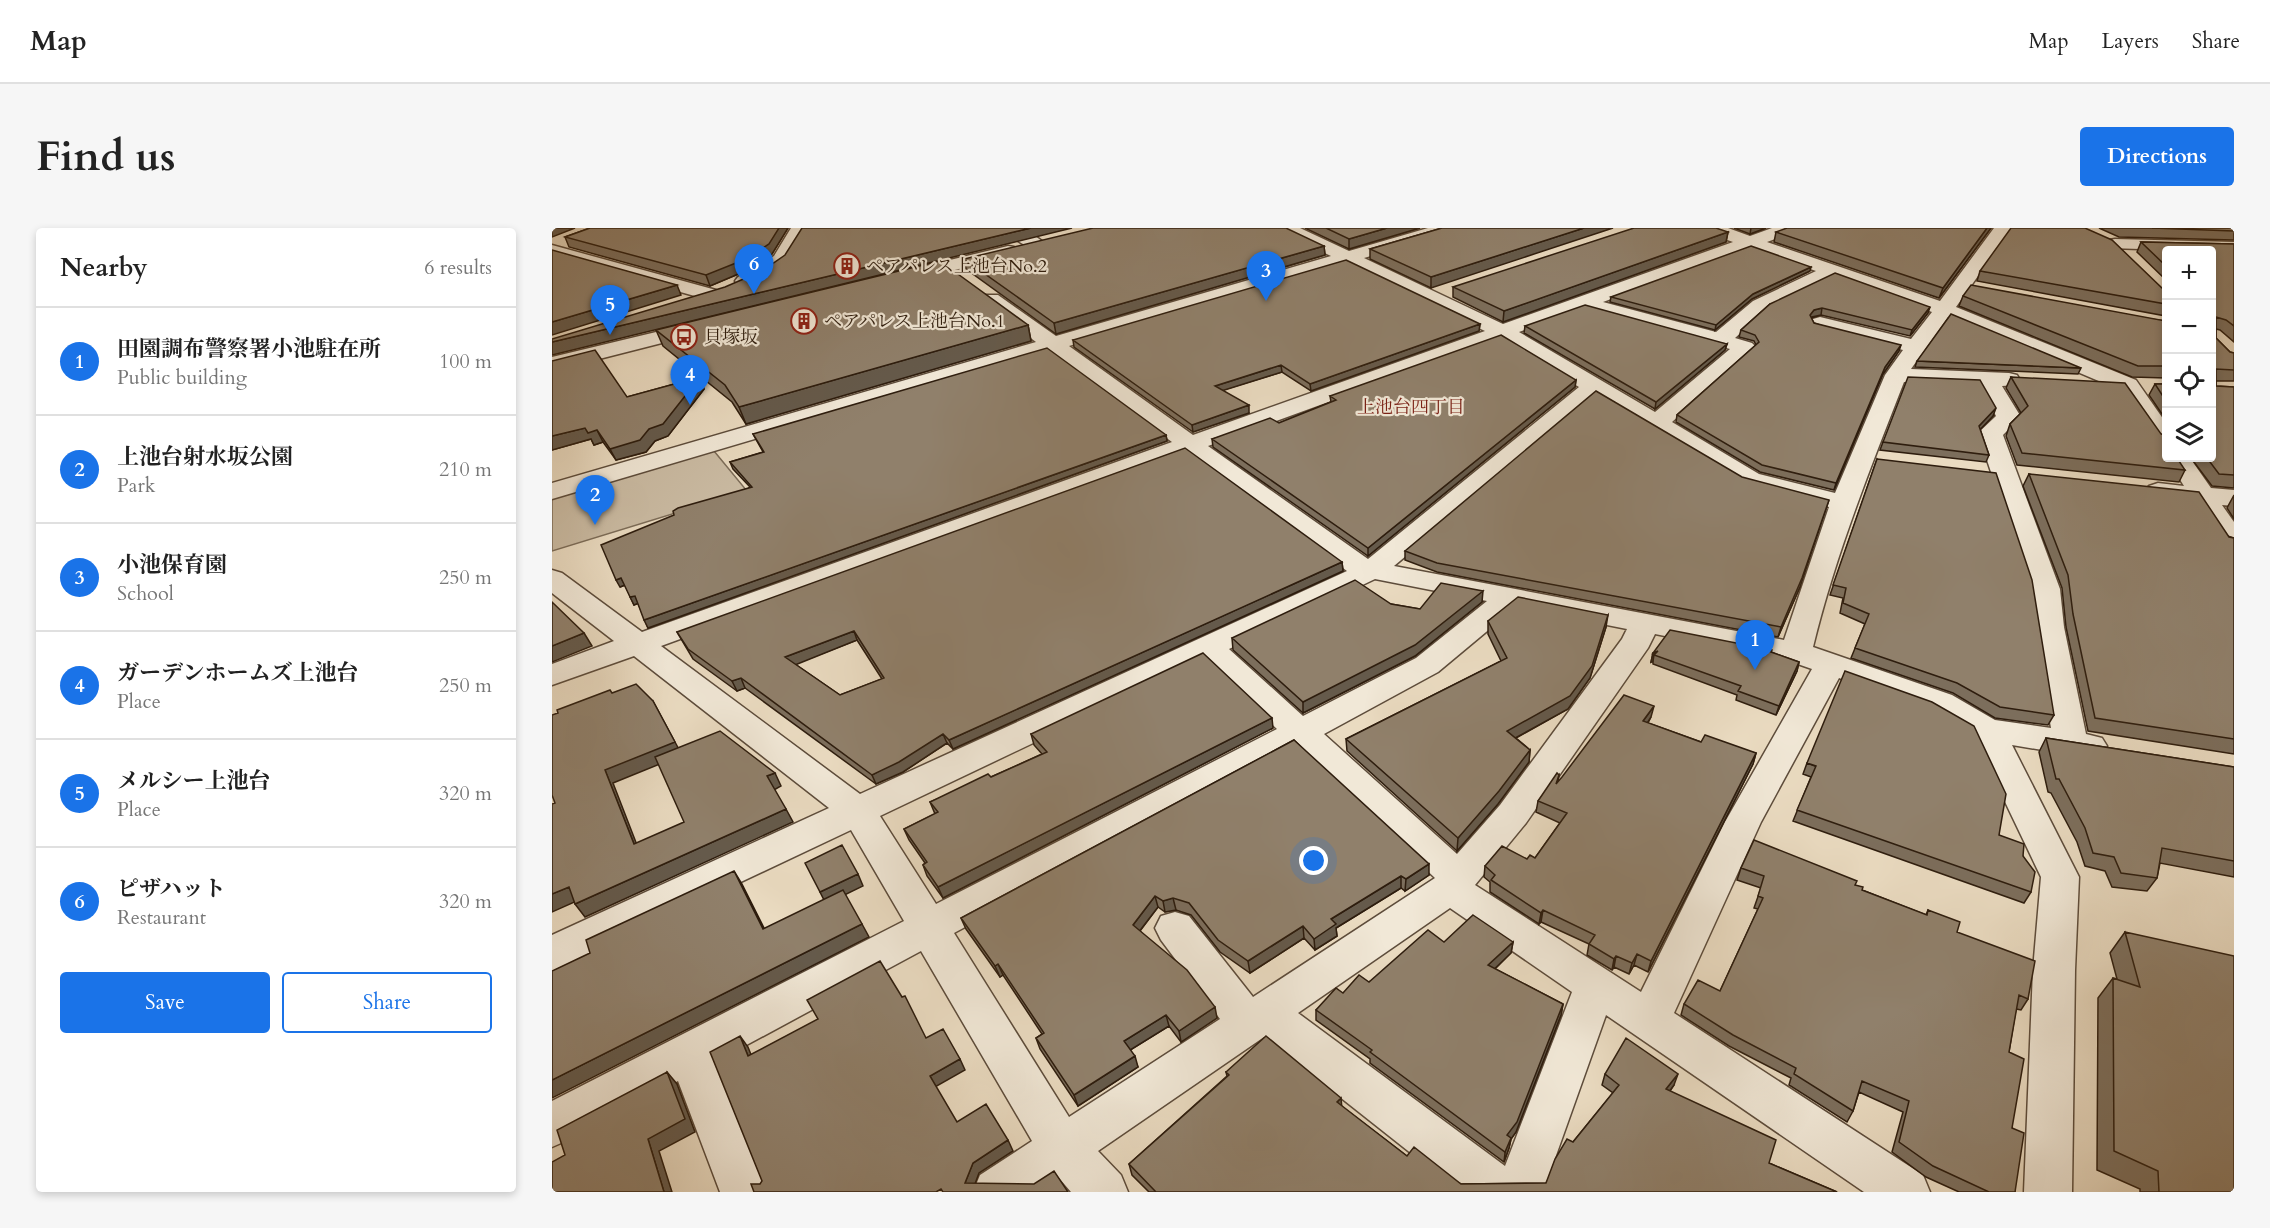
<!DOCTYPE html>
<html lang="en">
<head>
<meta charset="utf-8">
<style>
	:root { --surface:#fff; --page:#f6f6f6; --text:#222; --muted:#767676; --line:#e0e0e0; --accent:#1a73e8 }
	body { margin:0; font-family:Cardo,"Noto Serif JP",serif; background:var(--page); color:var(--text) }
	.controls { position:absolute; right:18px; top:18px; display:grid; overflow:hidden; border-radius:6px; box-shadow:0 3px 9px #0003 }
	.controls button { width:54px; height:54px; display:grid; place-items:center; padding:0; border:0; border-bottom:2px solid var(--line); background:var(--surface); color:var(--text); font:30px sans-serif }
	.you { position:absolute; left:762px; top:633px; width:21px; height:21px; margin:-15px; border:4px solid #fff; border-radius:50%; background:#1a73e8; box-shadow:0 0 0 9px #1a73e833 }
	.badge { display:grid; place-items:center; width:39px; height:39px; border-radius:50%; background:var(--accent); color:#fff; font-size:20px; font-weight:700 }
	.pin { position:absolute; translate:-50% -50px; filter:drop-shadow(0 2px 3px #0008) }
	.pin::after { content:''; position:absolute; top:32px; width:21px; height:18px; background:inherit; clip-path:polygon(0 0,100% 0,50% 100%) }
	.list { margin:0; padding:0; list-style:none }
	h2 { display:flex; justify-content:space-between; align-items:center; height:78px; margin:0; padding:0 24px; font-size:26px }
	h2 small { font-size:20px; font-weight:400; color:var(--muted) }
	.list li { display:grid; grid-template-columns:39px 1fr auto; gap:18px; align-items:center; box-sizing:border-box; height:108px; padding:0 24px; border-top:2px solid var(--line) }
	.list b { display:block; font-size:22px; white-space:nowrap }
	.list p { margin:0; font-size:20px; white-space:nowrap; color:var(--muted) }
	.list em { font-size:20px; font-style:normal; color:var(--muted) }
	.actions { display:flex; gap:12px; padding:18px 24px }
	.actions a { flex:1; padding:14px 0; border:2px solid var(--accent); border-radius:6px; text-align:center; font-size:21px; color:var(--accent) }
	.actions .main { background:var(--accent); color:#fff }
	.icon { flex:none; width:33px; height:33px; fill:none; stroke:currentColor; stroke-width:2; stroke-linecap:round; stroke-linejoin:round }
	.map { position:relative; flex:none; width:1682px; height:964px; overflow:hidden; border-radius:6px }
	header { display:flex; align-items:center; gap:36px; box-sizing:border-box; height:84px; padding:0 30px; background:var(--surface); border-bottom:2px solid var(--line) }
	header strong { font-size:28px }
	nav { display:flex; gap:33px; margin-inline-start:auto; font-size:21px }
	.intro { display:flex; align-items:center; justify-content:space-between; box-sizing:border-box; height:144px; padding:0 36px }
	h1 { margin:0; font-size:42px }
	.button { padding:15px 27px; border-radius:6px; background:var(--accent); color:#fff; font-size:21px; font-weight:700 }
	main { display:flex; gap:36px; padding:0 36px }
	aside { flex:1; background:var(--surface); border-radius:6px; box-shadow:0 3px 9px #0003 }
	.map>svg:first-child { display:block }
	.green { fill:#cabba3; stroke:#7c6c58; stroke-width:1.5 }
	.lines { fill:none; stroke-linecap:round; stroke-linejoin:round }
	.minor-casing { stroke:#5d4c3b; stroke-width:3 }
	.minor { fill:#f1e8d7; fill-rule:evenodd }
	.wall { fill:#7c6e5c; stroke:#2e1d0e; stroke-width:1.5; fill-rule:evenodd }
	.shaded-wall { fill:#655a4b; stroke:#2e1d0e; stroke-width:1.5 }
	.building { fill:#90806b; stroke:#2e1d0e; stroke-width:1.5; fill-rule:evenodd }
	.labels { text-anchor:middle; stroke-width:4.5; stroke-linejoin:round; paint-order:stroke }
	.far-poi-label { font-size:18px; fill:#2e1d0e; stroke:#f1e8d7; text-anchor:start }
	.far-neighbourhood-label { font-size:18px; fill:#7a1f14; stroke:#f1e8d7 }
</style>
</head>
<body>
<header>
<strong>Map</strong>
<nav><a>Map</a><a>Layers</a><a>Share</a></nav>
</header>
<div class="intro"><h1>Find us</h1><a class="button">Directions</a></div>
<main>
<aside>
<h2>Nearby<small>6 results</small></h2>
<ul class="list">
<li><span class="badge">1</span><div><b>田園調布警察署小池駐在所</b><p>Public building</p></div><em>100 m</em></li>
<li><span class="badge">2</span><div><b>上池台射水坂公園</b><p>Park</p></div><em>210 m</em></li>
<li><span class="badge">3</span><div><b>小池保育園</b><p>School</p></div><em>250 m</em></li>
<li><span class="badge">4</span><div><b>ガーデンホームズ上池台</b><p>Place</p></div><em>250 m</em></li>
<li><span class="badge">5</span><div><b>メルシー上池台</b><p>Place</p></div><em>320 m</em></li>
<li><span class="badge">6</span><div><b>ピザハット</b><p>Restaurant</p></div><em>320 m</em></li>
</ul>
<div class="actions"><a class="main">Save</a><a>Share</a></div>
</aside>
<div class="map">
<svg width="1682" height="964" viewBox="0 0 1682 964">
	<rect width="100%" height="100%" fill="#eadbc1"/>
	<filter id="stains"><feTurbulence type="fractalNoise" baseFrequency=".00333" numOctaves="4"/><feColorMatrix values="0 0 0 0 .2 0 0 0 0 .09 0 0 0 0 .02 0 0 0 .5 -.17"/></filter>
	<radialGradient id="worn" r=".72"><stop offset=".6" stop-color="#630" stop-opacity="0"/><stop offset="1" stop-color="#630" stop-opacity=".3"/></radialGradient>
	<path class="green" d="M162 223 195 263 0 323V270Z"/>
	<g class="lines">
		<g class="minor-casing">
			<path id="minor" d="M239 0H257L235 36 200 57H186L183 53 186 49 222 28Z
				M451 0H472L494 16 491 20C478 23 459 10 451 0Z
				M725 0H748L797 23 876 0H904L901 4 812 30 951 96 1181 14 1153 4 1150 0H1176L1198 8 1220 0H1245L1242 4 1215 14 1388 73 1442 0H1460L1404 79 1584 152 1614 195V219L1605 217 1568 162 1396 89 1359 141 1457 145 1465 147 1468 152 1465 157 1450 158 1469 189 1451 207 1508 361 1512 399 1534 506 1550 510 1555 518 1550 526 1538 530 1460 517 1527 649 1523 742 1520 964H1472L1481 742 1489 649 1422 509 1376 483 1287 450 1209 594 1122 785 1371 947 1378 964H1312L1054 787 991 964H908L712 809 546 923 569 947 576 964H519L507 950 487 964H421L428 947 480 913 369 723 163 834 216 964H168L126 853 16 912 0 919V873L352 693 299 602 0 743V707L277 580 82 428 0 457V436L62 413 0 365V342L10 345 90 404 620 214 497 124 0 271V255L484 114 432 75 429 71 432 67H446L504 108 779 28 728 4ZM1198 20 1264 43 1201 73 1164 104 1051 74ZM794 36 933 103 641 207 517 118ZM1281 49 1380 84 1359 111 1268 89 1261 91 1258 95 1261 99 1351 122 1333 147 1283 265 1207 246 1120 194 1204 119 1200 115 1183 110 1215 81ZM1032 81 1178 121 1103 184 967 104ZM949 111 1027 159 816 331 656 218ZM1352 154 1427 157 1444 188 1426 205 1478 361 1482 399 1499 500 1443 492 1400 467 1261 419C1283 328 1318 241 1352 154ZM1043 168 1189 256 1277 279 1232 412 842 338ZM635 226 795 343 308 566 109 418ZM823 351 935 373 864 430 751 488 677 421ZM964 379 1075 401 1070 411 948 577 905 626 772 506 886 444ZM1103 406 1237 433 1260 441 1173 594 1089 764 923 657 974 595 1096 420ZM653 433 725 501 384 676 328 588ZM745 520 883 650 701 769 637 688 623 684 609 688 603 700 609 712 668 791 517 889 402 705ZM898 680 1020 764 953 938 746 785Z
				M1563 11 1682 14V24L1557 20 1554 16 1557 12Z
				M0 17 164 62 167 66 164 70 157 72 0 28Z
				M456 18 462 19 465 23 462 27 351 55 344 53 342 49 344 45Z
				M150 93 157 95 160 99 157 103 0 143V129Z
				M1614 229 1638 230 1659 260 1682 262V278L1670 277 1682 294V322L1672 320 1642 274 1597 268 1593 263 1597 258 1606 255 1632 258Z"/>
		</g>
		<use href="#minor" class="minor"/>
	</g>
	<path class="wall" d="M38 0H236L220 26 198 41 158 58 17 19 13 9Z
		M753 0H868L797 21Z
		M890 0 879 60 818 31V21Z
		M1182 0H1214L1198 6Z
		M1439 0 1387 70 1222 14 1224 4Z
		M1547 0H1682V12L1567 9Z
		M1176 4 1174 14 951 94 901 69V59Z
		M1589 14 1682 16V114L1668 102 1664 101V110L1678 124 1682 125V153H1664V158L1682 159V260L1660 258 1639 230H1659V22H1614V52L1585 24Z
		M772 18 773 27 504 106 414 41 412 31Z
		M1258 43 1200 71 1163 102 1058 74 1059 69Z
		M1428 43 1614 61V88L1425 53Z
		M1411 68 1614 93V150L1580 149 1407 78Z
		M1218 76 1376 85 1358 108 1269 87 1259 90 1262 95 1347 123 1331 146 1282 262 1208 244 1124 194 1125 187 1204 117 1202 113 1187 109 1189 102Z
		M928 96 927 103 759 163 730 144 671 162 697 185 641 204 522 119 521 112Z
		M476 97 479 113 194 196 180 174 111 118 104 102Z
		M973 98 1175 116 1173 122 1103 181 972 105Z
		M0 133 75 169 148 149 152 161 116 208 103 213 94 224 64 232 51 214 42 217 39 211 0 222Z
		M1365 133 1529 140 1526 146 1363 139Z
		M1459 149 1609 206 1614 230 1633 242 1627 254 1465 237 1454 208 1458 196 1469 185 1454 160Z
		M1024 152 1023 159 816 328 661 219 660 211 727 195 779 174 778 168Z
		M1603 156H1614V192L1597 167Z
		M1441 188 1428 201 1437 227 1434 234 1328 222 1331 214Z
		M201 206 614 207 615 213 96 400 86 375 82 377 73 357 68 359 198 259 181 241 178 234 211 224Z
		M1325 231 1502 487 1496 497 1443 490 1401 465 1299 430 1313 396 1288 385 1291 370 1278 367Z
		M1477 246 1682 310V526L1536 503 1514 399 1510 360 1471 258Z
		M1682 267V291L1675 280Z
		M853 323 1248 359 1226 409 885 344 853 332Z
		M790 334 791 343 401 521 395 515 351 544 324 556 193 460 185 463 141 431 125 404ZM305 412 330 451 288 467 243 436Z
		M930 374 863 428 751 485 681 422 680 410 839 376 868 381Z
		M936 393 1054 399 1038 450 1016 481 964 510 978 522 977 534 946 576 905 623 795 523 794 511 949 433 936 406Z
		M1219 424 1247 434 1245 443 1224 487 1184 472 1185 467 1101 436V433L1099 434 1101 425Z
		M1099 489 1096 495 1149 514 1204 525 1201 536 1096 744 1082 737 1077 746 1062 739 1060 742 1035 727 1037 716 989 694 987 696 938 664V654L932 649 933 638 983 630 1008 595 984 584 986 573 1007 547 1006 554Z
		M721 500 391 670 375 648 371 637 373 635 357 612 352 601 383 586 378 574 439 549 490 526 482 517 479 506Z
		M1494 510 1682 539V649L1608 635 1605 650 1595 663 1560 659 1553 643 1533 638 1525 614 1499 565 1496 564 1487 524Z
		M742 512 877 647 853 663 849 660 784 700 785 708 763 722 752 710 698 745 668 724 639 687 624 682 613 684 606 679 588 703 665 790 629 814 617 798 578 822 586 839 526 878 488 821 484 810 490 806 451 747 448 749 414 701 409 690Z
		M1255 535 1447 607 1471 628 1479 664 1472 675 1241 593 1259 549 1251 546Z
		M1189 640 1303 657 1310 662 1374 687 1376 682 1405 704 1476 771 1469 782 1464 781 1457 824 1463 964H1407L1374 949 1340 924 1351 884 1307 864 1301 883 1295 894 1237 857 1239 850 1177 818 1129 787 1132 776 1168 763 1206 681 1202 680 1209 660 1185 652Z
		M1573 704 1682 964H1588V961L1545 942 1546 770 1561 750 1565 751 1558 725Z
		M892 714H961L959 725 943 741 1011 776 1009 787 964 904 959 911 957 920 952 934 818 835V831L764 792V782L791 765 817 754Z
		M674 844 789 878 855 928 909 956 994 955 1021 914 1061 865 1050 857 1053 846 1122 857 1118 863 1217 935 1285 964H597L580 947 577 936 675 848Z"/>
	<path class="shaded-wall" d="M0 0H23L0 9Z
		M227 0H236L220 26 198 41 158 58 154 47Z
		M479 0H520L0 127V114Z
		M835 0H868L797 21V11Z
		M1032 0H1061L879 60V49Z
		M1199 0H1214L1198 6Z
		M1435 0H1439L1387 70 1391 60Z
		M1176 4 1174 14 951 94 952 83Z
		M772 18 773 27 504 106 502 95Z
		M1259 39 1258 43 1200 71 1163 102 1164 97 1201 66Z
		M125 57 129 67 0 107V94Z
		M1378 79 1376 85 1358 108 1360 102Z
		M1270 80 1269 87 1260 89 1256 94 1258 87 1262 82Z
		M928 96 927 103 759 163 758 156Z
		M476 97 479 113 194 196 187 179Z
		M1175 116 1173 122 1103 181 1104 174Z
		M1349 117 1347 123 1331 146 1282 262 1284 255 1333 139Z
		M729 137 730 144 663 165V158Z
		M148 149 152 161 116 208 103 213 94 224 64 232 58 221 97 201Z
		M1024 152 1023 159 816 328V320Z
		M697 177V185L641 204 640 197Z
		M1444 180 1441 188 1424 206 1427 198Z
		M33 200 45 202 51 214 42 217 39 211 0 222V208Z
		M614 207 615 213 96 400 92 392Z
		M1277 272 1248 359 1226 409 1229 399Z
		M790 334 791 343 401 521 397 512Z
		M69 350 73 357 68 359 64 352Z
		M931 363 930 374 863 428 751 485V474Z
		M83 368 87 375 82 377 78 369Z
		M1056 387 1054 399 1038 450 1016 481 954 515 955 503Z
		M302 403 305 412 238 439 233 429Z
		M32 405 40 418 0 434V418Z
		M1106 423 1102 427 1101 433 1099 434 1101 425Z
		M1247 434 1245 443 1224 487 1227 478Z
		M189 450 193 460 185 463 180 453Z
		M101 473 130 527 61 555 90 630 82 616 53 542Z
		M1102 478 1099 489 1089 505 1091 493Z
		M720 490 721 500 391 670 386 659Z
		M391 506 395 515 351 544 324 556 320 547Z
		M978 522 977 534 946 576 905 623 906 610Z
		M1204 525 1201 536 1096 744 1099 733Z
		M223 545 229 558 222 562 215 548Z
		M234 581 241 594 33 689 23 676Z
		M877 636V647L853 663 854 651Z
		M182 643 190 656 219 714 211 701Z
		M306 646 311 658 274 676 268 664Z
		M849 648V660L784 700 785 708 763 722 762 711 779 691Z
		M17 659 27 672 0 684V666Z
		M603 668 606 679 583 709 581 697Z
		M621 670 624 682 613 684 611 673Z
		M991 682 989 694 987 696 989 685Z
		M310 696 317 709 0 870V852Z
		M751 698 752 710 698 745 696 733Z
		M961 714 959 725 935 748 936 737Z
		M1085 726 1082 737 1077 746 1080 735Z
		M1064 728 1062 739 1060 742 1062 731Z
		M446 736 451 747 448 749 443 738Z
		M1011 776 1009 787 964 904 959 911 957 920 952 934 955 907Z
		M663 779 665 790 629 814 627 803Z
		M614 787 617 798 575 824 572 813Z
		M188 808 196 819 204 839 196 828Z
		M583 828 586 839 526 878 522 867Z
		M408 831 413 842 383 859 378 848Z
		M115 844 125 856 143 904 107 923 120 964H112L96 911Z
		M1126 846 1122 857 1111 872 1114 861Z
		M789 870 790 881 785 874Z
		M456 912 461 923 427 945 420 964 413 955 421 935Z"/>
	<path class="building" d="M38 0H227L217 16 194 31 154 47 13 9Z
		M250 0H479L0 114V111L173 59 210 43 233 27Z
		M541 0H734L772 18 502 95 412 31Z
		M774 0H835L797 11Z
		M890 0H1032L879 49 818 21Z
		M1082 0H1164L1176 4 952 83 901 59Z
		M1235 0H1435L1391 60 1224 4Z
		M1459 0H1533L1560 12 1610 60 1614 61V76L1428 43Z
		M1600 0H1682V3Z
		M1589 14 1682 16V98L1674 92 1664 89V110L1678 124 1682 125V142L1664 141V158L1682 159V247L1667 246 1655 230H1659V22H1614V38Z
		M1199 18 1259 39 1201 66 1164 97 1059 69Z
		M0 22 125 57 0 94Z
		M794 32 928 96 758 156 729 137 663 158 697 177 640 197 521 112Z
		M388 33 476 97 187 179 173 157 104 102Z
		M1283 45 1378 79 1360 102 1270 80 1262 82 1258 87 1262 95 1349 117 1333 139 1284 255 1210 237 1125 187 1207 114 1203 107 1189 102 1218 76Z
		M1419 57 1614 93V138H1586L1411 68Z
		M1033 77 1175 116 1104 174 973 98Z
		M1399 86 1529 140 1365 133Z
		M949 107 1024 152 816 320 660 211 718 190 727 195 784 172 778 168Z
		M495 120 614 207 92 392 83 368 78 369 69 350 64 352 49 317 122 287 121 283 126 280 200 259 178 234 212 224 201 206Z
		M43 122 75 169 148 149 111 196 97 201 88 212 58 221 45 202 36 205 33 200 0 208V133Z
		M1356 149 1428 152 1444 180 1427 198 1437 227 1331 214Z
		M1459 149 1573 155 1609 206 1614 208V230H1625L1633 242 1470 225 1458 196 1476 178Z
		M1603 156H1614V173Z
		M1044 163 1190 249 1277 272 1250 350 1229 399 885 335 853 323Z
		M633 220 790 334 397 512 391 506 347 534 320 547 189 450 180 453 136 421 125 404ZM302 403 332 450 288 467 233 429Z
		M1325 231 1444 245 1480 352 1502 487 1448 479 1405 455 1303 420 1317 386 1291 375 1294 360 1281 357Z
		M1477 246 1647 264 1677 309 1682 310V511L1543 490 1521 386 1516 347Z
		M803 352 839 376 868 381 889 355 931 363 863 417 751 474 680 410Z
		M966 369 1056 387 1040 438 1018 468 955 503 978 522 947 563 906 610 794 511 955 430 936 393Z
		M0 374 32 405 0 418Z
		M1118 402 1220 422 1219 424 1247 434 1227 478 1186 463 1189 458 1102 427 1106 423 1101 425Z
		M651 425 720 490 386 659 371 637 375 634 352 601 386 584 378 574 436 546 439 549 495 524 479 506Z
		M1293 443 1380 474 1422 498 1454 566 1447 607 1472 616 1471 628 1483 644 1479 664 1245 582 1264 538 1255 535Z
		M84 456 101 473 123 514 53 542 82 616 132 594 103 529 168 503 223 545 215 548 234 581 23 676 17 659 0 666V576L3 575 0 567V487L6 485 5 482 58 462 60 465Z
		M1072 467 1102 478 1091 493 1149 514 1153 507 1204 525 1099 733 1085 726 1080 735 1064 728 1062 731 1037 716 1043 707 991 682 989 685 939 652 943 647 933 638 950 618 975 631 978 627 983 630 1015 585 986 573 1005 545 1007 547 1004 556 1010 549Z
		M1494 510 1682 539V633L1610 620 1605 650 1569 645 1562 629 1541 625 1533 600 1507 551H1504Z
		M742 512 877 636 854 651 849 648 779 691 784 696 762 711 751 698 696 733 666 712 637 675 621 670 611 673 603 668 581 697 635 742 663 779 627 803 614 787 572 813 583 828 522 867 484 810 492 805 446 736 443 738 409 690Z
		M1202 612 1305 653 1303 657 1311 659 1310 662 1375 687 1376 682 1408 694 1405 704 1483 733 1476 771 1467 767 1457 824 1472 831 1460 900 1472 905 1463 964H1437L1381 938 1347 914 1357 873 1310 853 1301 883 1242 846 1244 840 1181 807 1132 776 1146 752 1168 763 1211 670 1206 668 1212 648 1189 640Z
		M290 617 306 646 268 664 253 635Z
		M182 643 211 701 291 662 310 696 0 852V743L38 725 34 712Z
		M921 687 961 714 936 737 1011 776 965 894 955 907 959 910 953 924 818 824 820 822 764 782 784 760 791 765 807 747 817 754 876 702 892 714Z
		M1573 704 1682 728V964H1607L1606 943 1562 923 1561 750 1588 759Z
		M328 733 350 769 353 768 374 810 391 801 408 831 378 848 405 894 434 876 456 912 421 935 413 955 482 956 502 943 516 964H391L389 961 384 964H202L199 956H208L210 953 158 824 188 808 196 828 266 791 255 772Z
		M714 808 789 870 785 874 855 928 862 919 909 956 994 955 1003 931 1015 911 1021 914 1067 857 1053 846 1074 810 1126 846 1114 861 1224 912 1217 935 1285 964H604L577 936 677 847 674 844Z
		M115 844 133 891 96 911 112 964H0V934L13 927 5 902Z"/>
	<defs>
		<g id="building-ring" transform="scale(1.35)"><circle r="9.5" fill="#f1e8d7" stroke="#8f2418" stroke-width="1.5"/><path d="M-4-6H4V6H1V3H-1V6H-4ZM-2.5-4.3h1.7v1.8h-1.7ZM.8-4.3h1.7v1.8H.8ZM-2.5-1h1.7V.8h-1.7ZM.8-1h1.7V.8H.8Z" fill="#8f2418"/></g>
		<g id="bus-ring" transform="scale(1.35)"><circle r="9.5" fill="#f1e8d7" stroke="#8f2418" stroke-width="1.5"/><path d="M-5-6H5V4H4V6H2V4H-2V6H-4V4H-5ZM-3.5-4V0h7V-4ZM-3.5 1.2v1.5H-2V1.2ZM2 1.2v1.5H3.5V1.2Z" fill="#8f2418"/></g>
	</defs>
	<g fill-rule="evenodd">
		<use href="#building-ring" x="295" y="38"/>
		<use href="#building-ring" x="252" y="93"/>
		<use href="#bus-ring" x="132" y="109"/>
	</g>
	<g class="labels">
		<g class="far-poi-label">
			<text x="314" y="44">ペアパレス上池台No.2</text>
			<text x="272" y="99">ペアパレス上池台No.1</text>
			<text x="152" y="115">貝塚坂</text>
		</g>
		<g class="far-neighbourhood-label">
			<text x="859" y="185">上池台四丁目</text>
		</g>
	</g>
	<rect width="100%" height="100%" filter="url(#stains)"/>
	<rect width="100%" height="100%" fill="url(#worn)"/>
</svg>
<div class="controls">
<button>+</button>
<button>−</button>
<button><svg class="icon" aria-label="locate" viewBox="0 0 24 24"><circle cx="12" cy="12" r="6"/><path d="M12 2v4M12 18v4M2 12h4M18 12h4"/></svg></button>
<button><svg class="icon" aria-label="layers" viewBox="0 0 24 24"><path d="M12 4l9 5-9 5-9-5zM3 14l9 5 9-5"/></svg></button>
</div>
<div class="you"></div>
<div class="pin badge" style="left:1203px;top:442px">1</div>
<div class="pin badge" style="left:43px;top:297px">2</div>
<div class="pin badge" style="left:714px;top:73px">3</div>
<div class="pin badge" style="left:138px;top:177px">4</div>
<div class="pin badge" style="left:58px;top:107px">5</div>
<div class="pin badge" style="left:202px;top:66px">6</div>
</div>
</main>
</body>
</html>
